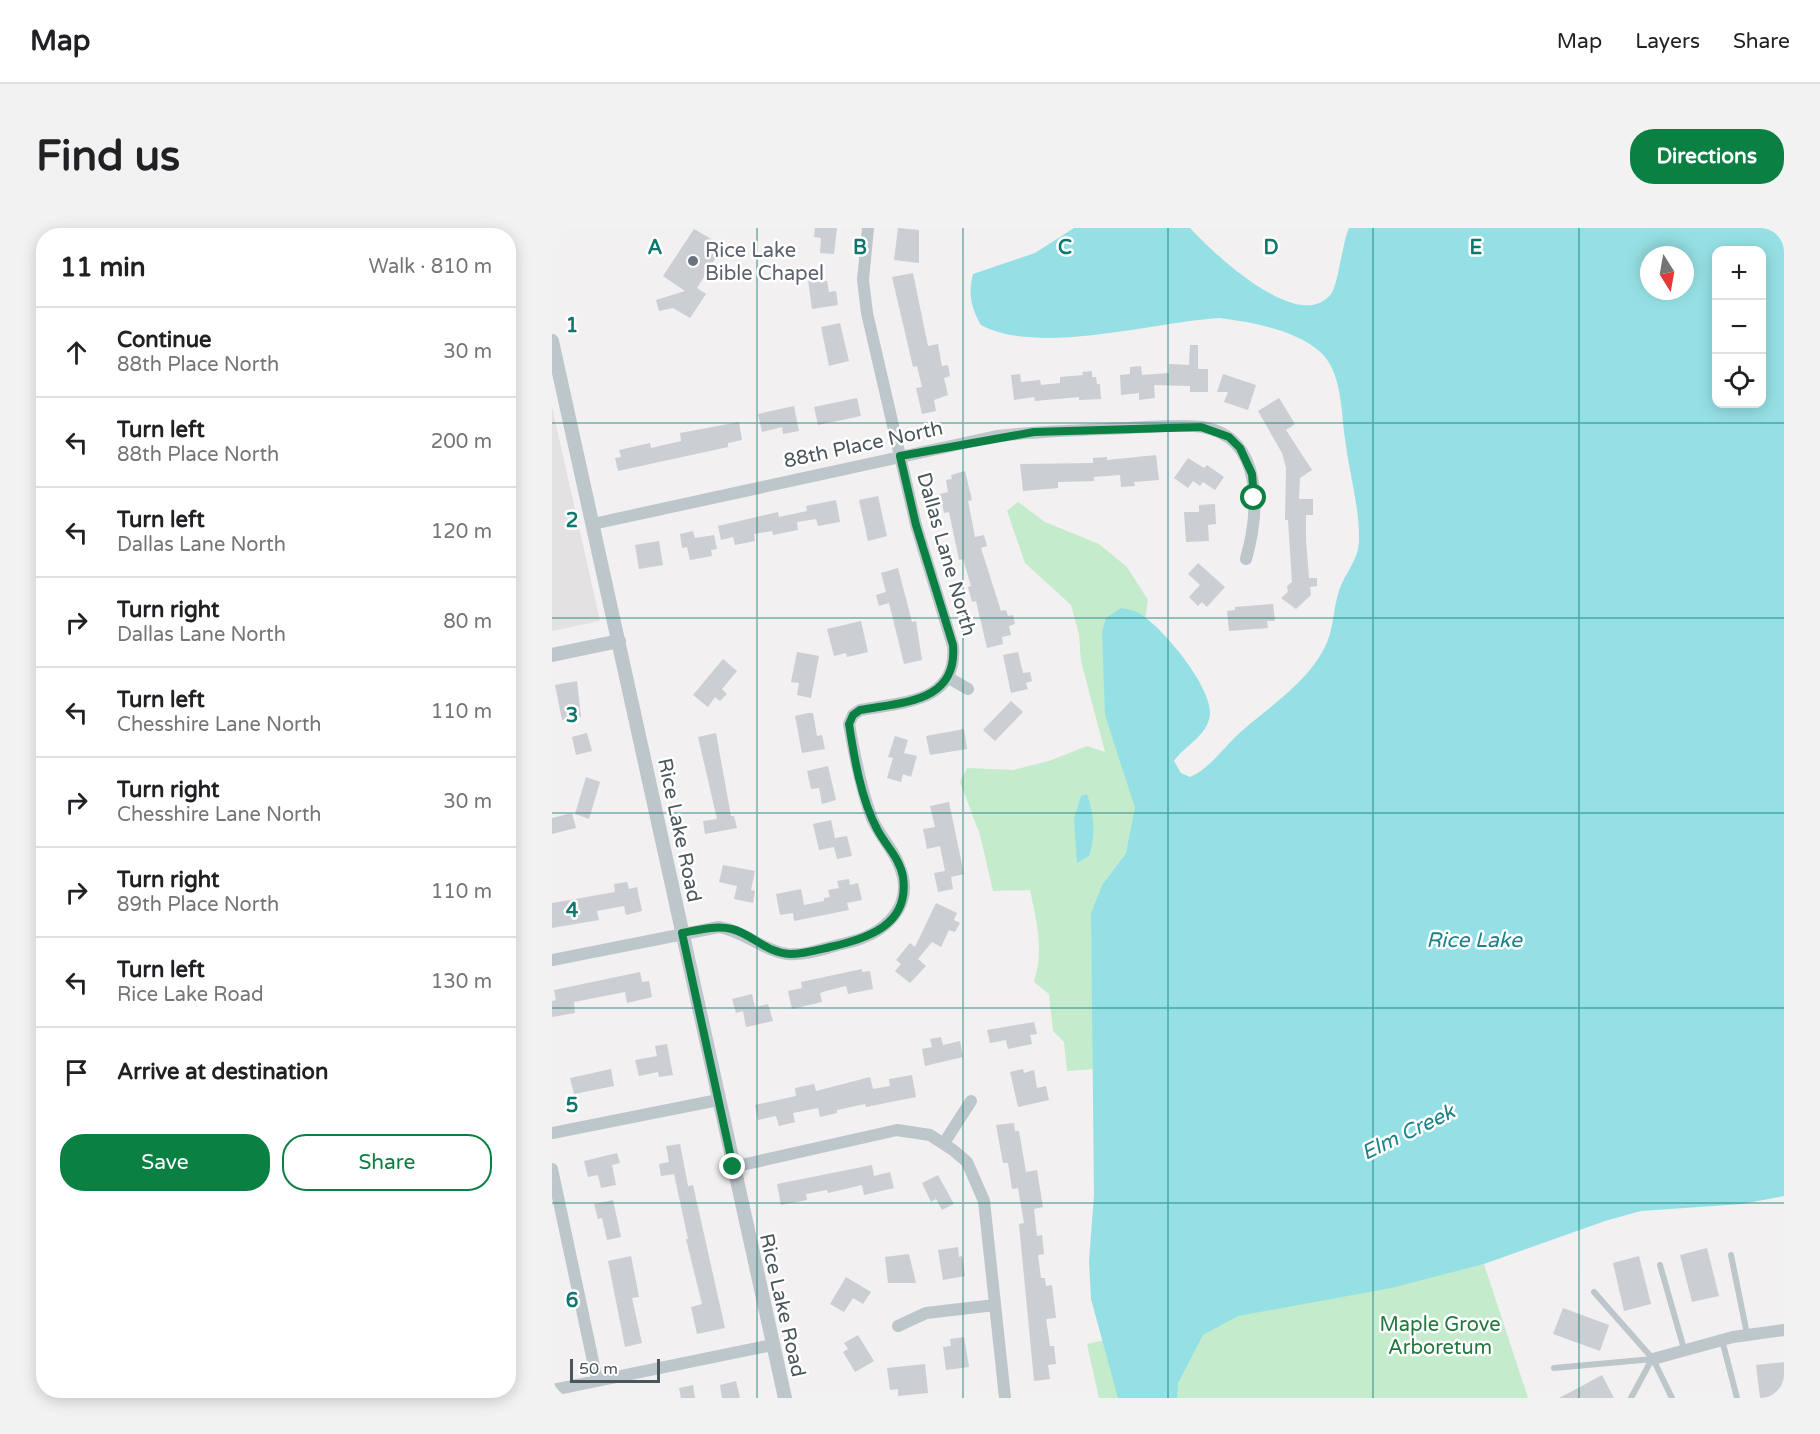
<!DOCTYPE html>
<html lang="en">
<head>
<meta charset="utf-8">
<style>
	:root { --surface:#fff; --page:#f2f2f2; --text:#202124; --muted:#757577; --line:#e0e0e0; --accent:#0b8043 }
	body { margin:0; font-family:"Varela Round",sans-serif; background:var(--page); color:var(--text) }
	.controls { position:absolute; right:18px; top:18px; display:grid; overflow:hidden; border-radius:12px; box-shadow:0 3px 15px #0003 }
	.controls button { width:54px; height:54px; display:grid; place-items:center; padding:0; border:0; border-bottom:2px solid var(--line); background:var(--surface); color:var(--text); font:30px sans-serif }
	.compass { position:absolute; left:1088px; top:18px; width:54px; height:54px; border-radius:50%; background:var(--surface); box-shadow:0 3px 15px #0003; rotate:169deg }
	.scale { position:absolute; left:18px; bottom:15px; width:90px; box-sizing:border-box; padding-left:6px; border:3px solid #4a565c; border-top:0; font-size:16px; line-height:21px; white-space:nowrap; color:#4a565c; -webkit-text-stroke:4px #fff; paint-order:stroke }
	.stop { position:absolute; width:18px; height:18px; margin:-14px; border:4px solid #0b8043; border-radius:50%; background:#fff }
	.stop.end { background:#0b8043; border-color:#fff; box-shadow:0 2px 6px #0008 }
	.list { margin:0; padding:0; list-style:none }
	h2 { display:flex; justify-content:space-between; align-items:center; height:78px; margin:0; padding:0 24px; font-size:26px }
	h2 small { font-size:20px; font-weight:400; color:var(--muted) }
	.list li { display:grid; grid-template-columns:39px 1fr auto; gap:18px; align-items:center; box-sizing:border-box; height:90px; padding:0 24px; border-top:2px solid var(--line) }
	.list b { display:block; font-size:22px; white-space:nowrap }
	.list p { margin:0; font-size:20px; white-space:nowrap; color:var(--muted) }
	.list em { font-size:20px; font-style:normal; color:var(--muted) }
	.actions { display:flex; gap:12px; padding:18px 24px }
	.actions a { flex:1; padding:14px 0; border:2px solid var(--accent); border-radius:24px; text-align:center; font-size:21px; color:var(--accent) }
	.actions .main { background:var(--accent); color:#fff }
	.icon { flex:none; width:33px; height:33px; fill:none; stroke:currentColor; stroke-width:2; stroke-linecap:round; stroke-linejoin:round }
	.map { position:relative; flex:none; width:1232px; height:1170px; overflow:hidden; border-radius:24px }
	header { display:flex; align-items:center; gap:36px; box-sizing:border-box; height:84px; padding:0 30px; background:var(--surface); border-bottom:2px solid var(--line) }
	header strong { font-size:28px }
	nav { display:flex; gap:33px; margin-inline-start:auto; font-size:21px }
	.intro { display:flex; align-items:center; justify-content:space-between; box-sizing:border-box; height:144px; padding:0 36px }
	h1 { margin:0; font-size:42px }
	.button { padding:15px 27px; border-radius:24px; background:var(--accent); color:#fff; font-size:21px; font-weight:700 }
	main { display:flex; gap:36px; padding:0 36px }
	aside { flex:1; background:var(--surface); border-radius:24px; box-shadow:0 3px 15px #0003 }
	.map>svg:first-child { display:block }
	.education { fill:#e3e1e2 }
	.green { fill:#c3ebcc }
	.water { fill:#95e0e4; fill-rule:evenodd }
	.building { fill:#cbced2 }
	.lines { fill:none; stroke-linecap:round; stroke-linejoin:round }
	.service { stroke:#bdc6cb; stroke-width:6 }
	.minor { stroke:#bdc6cb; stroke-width:12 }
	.tertiary { stroke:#bdc6cb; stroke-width:14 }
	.route { stroke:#0b8043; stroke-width:8 }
	.grid { fill:none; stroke:#0f766e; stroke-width:1.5; stroke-opacity:0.55 }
	.worship-dot { fill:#6b7280; stroke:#fff; stroke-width:2 }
	.labels { text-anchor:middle; stroke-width:5; stroke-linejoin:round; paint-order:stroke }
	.worship-label { font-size:20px; fill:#5b616d; stroke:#fff; text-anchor:start }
	.street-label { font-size:20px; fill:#4a565c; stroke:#fff }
	.park-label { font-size:20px; fill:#21773e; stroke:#fff }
	.water-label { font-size:21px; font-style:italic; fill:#198389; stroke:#fff }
	.grid-label { font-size:20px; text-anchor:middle; font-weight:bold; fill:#0f766e; stroke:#fff; stroke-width:5; stroke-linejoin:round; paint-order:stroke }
</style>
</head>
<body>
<header>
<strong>Map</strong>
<nav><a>Map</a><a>Layers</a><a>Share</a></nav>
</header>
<div class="intro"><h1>Find us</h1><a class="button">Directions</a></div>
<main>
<aside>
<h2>11 min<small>Walk · 810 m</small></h2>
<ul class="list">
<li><svg class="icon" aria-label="ahead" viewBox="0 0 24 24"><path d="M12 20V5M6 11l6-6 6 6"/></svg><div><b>Continue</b><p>88th Place North</p></div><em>30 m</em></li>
<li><svg class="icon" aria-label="left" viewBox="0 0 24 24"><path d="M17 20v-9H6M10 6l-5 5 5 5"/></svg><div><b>Turn left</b><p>88th Place North</p></div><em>200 m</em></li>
<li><svg class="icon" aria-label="left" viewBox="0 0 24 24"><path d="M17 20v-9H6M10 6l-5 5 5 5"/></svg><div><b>Turn left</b><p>Dallas Lane North</p></div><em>120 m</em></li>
<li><svg class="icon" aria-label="right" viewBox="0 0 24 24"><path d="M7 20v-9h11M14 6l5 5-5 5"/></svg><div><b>Turn right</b><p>Dallas Lane North</p></div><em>80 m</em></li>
<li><svg class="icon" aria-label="left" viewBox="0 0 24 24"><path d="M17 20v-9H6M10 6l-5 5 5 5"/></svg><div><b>Turn left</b><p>Chesshire Lane North</p></div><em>110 m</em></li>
<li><svg class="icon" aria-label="right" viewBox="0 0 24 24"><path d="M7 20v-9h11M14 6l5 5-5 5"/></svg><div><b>Turn right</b><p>Chesshire Lane North</p></div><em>30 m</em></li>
<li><svg class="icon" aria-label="right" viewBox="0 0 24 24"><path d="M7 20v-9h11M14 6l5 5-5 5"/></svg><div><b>Turn right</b><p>89th Place North</p></div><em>110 m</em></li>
<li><svg class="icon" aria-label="left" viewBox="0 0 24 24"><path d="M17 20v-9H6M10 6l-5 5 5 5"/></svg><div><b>Turn left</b><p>Rice Lake Road</p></div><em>130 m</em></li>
<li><svg class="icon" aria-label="arrive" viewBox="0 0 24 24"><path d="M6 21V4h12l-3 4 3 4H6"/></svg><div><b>Arrive at destination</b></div></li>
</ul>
<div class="actions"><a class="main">Save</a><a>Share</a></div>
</aside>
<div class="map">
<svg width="1232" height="1170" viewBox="0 0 1232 1170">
	<rect width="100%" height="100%" fill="#f2f0f0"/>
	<path class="education" d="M0 179 48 393 0 403Z"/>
	<path class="green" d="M466 274 493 294 547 316 575 339 596 372 593 392 583 384 576 553 583 580 581 603 574 625 550 657 539 685 542 841 515 843 512 814 501 803 497 766 482 754C492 722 485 695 478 662L441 663 428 607 408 554 415 540 461 542 497 533 535 518 553 524 529 433 527 406 519 377 473 335 455 283Z
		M932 1036 976 1170H547L535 1116 776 1063Z"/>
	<path class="water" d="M522 0H638C661 25 747 107 779 66 786 58 790 16 797 0H1232V968L1190 976 1089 983 1053 993 932 1036 839 1060 686 1088 651 1107 626 1155 625 1170H566L539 1071 537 1033 542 967 539 685 550 657 574 625 583 580 553 487 550 404 554 390 569 380C573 381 579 382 583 383 607 394 660 458 658 486 656 508 633 517 622 533L629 545 638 549C658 541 673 517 691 502 721 476 764 448 777 409 782 393 782 376 788 360 794 344 806 332 807 314 808 279 797 245 793 211 789 182 790 141 766 122 741 101 698 94 667 90 602 94 486 128 429 97 419 80 416 65 421 46L483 25ZM1164 22H1210V176H1164ZM1097 27H1133V63H1097Z
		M535 566C542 587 544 607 537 628L525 635 522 591 529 568Z"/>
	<path class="building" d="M263 0H285L282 26 268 25 269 10 262 9Z
		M346 0 367 2V35L342 32Z
		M142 1 171 18 145 60 154 66 138 90 121 80 107 83 104 72 133 63 111 48Z
		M361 45 376 118 386 116 390 138 396 137 398 148 392 150 396 167 382 172 384 183 370 186 364 160 370 159 365 138 361 139 340 49Z
		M268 51V54L275 53 277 64 284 63 286 77 260 81 256 52Z
		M288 95 297 133 277 138 269 99Z
		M638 117H646V141H656V164H638V158L602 157 603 170 587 172V165L569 167 568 147 578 146V139L589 138 590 147 617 145V136L637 137Z
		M540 143V149H544L545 156H548L549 171 527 172V169L483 173 482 169 462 172 459 147 468 146 469 154 488 152 489 157 508 155V149L531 147 530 144Z
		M671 146 704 157 696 182 672 174 676 164H665Z
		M305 170 309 188 266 197 262 179Z
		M727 170 743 196 734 202 760 242 748 250 747 271H761V287H754V312L757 350H765V358L758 359 759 367 744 381 729 370 736 364 735 358 740 354 736 292H733L734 240 730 225 706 183Z
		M242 178 247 203 231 206 230 199 210 204 206 186Z
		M187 194 190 212 176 215V219L66 243 63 230 69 229 67 222 98 215 99 220 129 213 128 205Z
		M604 227 607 252 582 254 583 258 569 259 568 247 542 249V253L506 254V260L471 263 468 236 541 235V230L555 229V232Z
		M636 230 652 240 655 237 672 249 663 262 651 254 648 258 641 253 636 260 622 250Z
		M413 243 420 272 416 273 423 309 432 307 435 318 429 320 449 383 454 382 456 388 461 387 463 396 457 398 459 407 450 409 451 416 435 420 424 373 420 374 416 359 419 358 411 331 407 332 397 284 392 285 388 266 396 264 394 252 400 251 399 247Z
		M326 268 335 308 316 313 307 272Z
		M284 272 288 294 266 298 264 291 245 294 246 302 221 307 220 303 202 306 203 313 183 317 181 309 169 312 166 298 226 284 227 289 255 283 254 278Z
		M663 276 664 296 656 297 657 313 634 314 632 284H647V277Z
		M141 303 143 310 162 307 165 321 159 322 160 328 138 332 135 319 130 320 128 306Z
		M107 313 111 337 87 341 83 317Z
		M646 335 673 359 655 379 650 374 646 378 637 369 648 357 636 346Z
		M346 340 360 394 364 393 370 432 352 436 337 375 327 378 324 367 334 364 329 345Z
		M721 376 723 393H715L716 400 677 403 675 383 683 382V379Z
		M309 393 316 424 295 429 294 425 282 428 275 401Z
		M245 424 267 428 259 470 245 467 247 455 239 454Z
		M466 424 471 445 478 444 480 453 474 455 476 461 459 465 451 427Z
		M171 431 185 443 170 461 175 466 168 473 163 469 156 479 141 467Z
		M25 453 29 489 10 492 3 457Z
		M459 473 471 484 443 513 431 502Z
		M256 485H261L265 508 270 507 273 521 250 525 243 488Z
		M412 501 415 521 378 527 374 508Z
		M35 505 40 523 24 527 20 509Z
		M164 505 179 588H182L185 600 153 606 151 593 165 591 146 509Z
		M343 508 356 512 352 525 365 528 359 549 351 546 349 554 335 550 341 530 336 529Z
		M276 538 284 572 270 576 267 560 259 561 255 543Z
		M34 549 48 554 37 591 23 586Z
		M397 574 412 646 399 649 401 661 386 664 382 645 393 643 388 618 375 621 371 601 383 599 378 578Z
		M20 585 24 600 0 606V590Z
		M279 592 283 610 295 608 300 628 285 631 282 619 267 622 261 596Z
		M171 637 203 643 199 662 203 663 201 675 182 671 185 658 167 654Z
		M297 651 298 657 306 655 310 672 295 675 297 682 242 693 241 685 228 687 224 666 249 661 252 677 272 673V670L278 669 276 662 287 660 285 653Z
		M75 654 77 661 85 659 90 683 74 687 72 678 45 683 47 692 0 700V675L63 664 62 656Z
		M384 675 405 685 402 692 408 695 403 704 397 702 389 719 380 714 366 731 374 738 358 755 343 743 349 736 344 732 358 715 363 719Z
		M310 741V744L318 743 321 761 296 766 294 758 274 763 268 765 270 774 240 781 236 763 250 760 249 754Z
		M88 744 90 754 97 753 100 769 75 775 73 764 22 774 23 785 0 789V773L4 772 2 762Z
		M200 766 203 779 216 776 221 793 194 799 191 783 184 785 180 771Z
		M482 794 485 806 478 807 480 816 456 821 454 812 438 815 435 802Z
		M389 809 391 817 408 813 411 829 373 838 370 821 380 819 378 811Z
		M115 816 121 847 107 849 106 844 87 848 83 832 105 828 103 818Z
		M59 841 62 858 22 866 18 850Z
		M471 841 472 845 482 842 485 860 494 858 497 872 466 879 458 844Z
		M360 847 364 869 314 879 313 876 285 882V885L268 889 266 880 241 885 243 894 227 898 224 888 206 892 203 877 244 868 243 860 262 856 264 863 318 849 321 861 338 858 337 851Z
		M462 895 463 903H467L474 944 485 942 491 979 482 981 485 1008 490 1007 492 1026 486 1027 489 1050H493L494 1058 500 1057 504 1090 494 1091 498 1118H502L504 1136 496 1137 498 1151 482 1153 467 996 472 995 466 960 460 961 456 935H451L444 897Z
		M128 916 136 958 141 957 173 1100 145 1106 139 1079 150 1076 134 1011H136L122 946 109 948 107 936 117 934 114 918Z
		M65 925 68 935 60 937 64 957 49 960 46 947 36 949 32 933Z
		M320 937 322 948 338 944 342 960 312 967 310 957 276 965 275 962 254 966 255 972 229 977 225 956Z
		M386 947 402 976 390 982 384 971 379 974 370 955Z
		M61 972 69 1009 55 1012 50 990 46 991 42 976Z
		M406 1019 407 1029 410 1028 413 1048 391 1052 386 1022Z
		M1155 1020 1167 1068 1140 1074 1128 1027Z
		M357 1026 364 1055H336L333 1029Z
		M79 1028 87 1069 80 1070 90 1115 73 1119 56 1033Z
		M1087 1028 1099 1076 1072 1083 1061 1035Z
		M294 1049 319 1064 311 1076 301 1070 292 1084 278 1076Z
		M1011 1080 1057 1097 1048 1123 1001 1106Z
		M306 1107 322 1133 303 1144 291 1124 296 1121 292 1115Z
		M412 1109 417 1139 394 1142 391 1119 399 1118 398 1111Z
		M1232 1134V1170H1208L1204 1137Z
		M373 1136 376 1165 346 1168V1161L338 1162 335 1140Z
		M1050 1147 1062 1170H1007L1028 1159Z
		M184 1153 188 1170H170L168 1157Z
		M141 1157 143 1170H129L127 1160Z"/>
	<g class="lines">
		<path class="service" d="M1179 1027 1195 1106
			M1108 1037 1132 1121
			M1042 1064 1101 1131 1120 1170
			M1170 1112 1185 1170
			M1002 1140 1101 1131
			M1079 1170 1100 1131"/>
		<path class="minor" d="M41 296 445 208C489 203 533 202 577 200 601 199 627 196 650 199 713 209 707 285 694 331
			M397 450 416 461
			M0 732 167 699C192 703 210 722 235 726 254 728 276 719 294 715 331 707 365 679 347 637 340 618 324 605 318 585 308 557 302 525 297 496L301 487 308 482C350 474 406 475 401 418L364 297 315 85 311 52 316 0
			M0 905 166 872
			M392 915 419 873
			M181 939 345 902 378 907 401 922 415 934 432 973 453 1170
			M0 941 45 1152
			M346 1098 374 1085 443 1077
			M1101 1131 1181 1109 1232 1102
			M0 1162 220 1117"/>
		<path class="tertiary" d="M0 113 233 1170
			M0 427 67 413"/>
	</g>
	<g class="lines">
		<path class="route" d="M181 939 130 705C146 702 163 697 180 701 200 706 214 725 238 726 251 726 265 722 278 719 315 710 358 698 351 649 348 630 333 617 325 601 309 571 302 529 297 496L301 487 308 482C350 474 406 475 401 417L364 297 348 228 482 204 649 199 677 209 688 220 700 246 702 270"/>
	</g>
	<path class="grid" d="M205 0V1170M411 0V1170M616 0V1170M821 0V1170M1027 0V1170M0 195H1232M0 390H1232M0 585H1232M0 780H1232M0 975H1232"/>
	<circle class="worship-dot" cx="141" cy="33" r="6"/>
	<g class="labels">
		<g class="worship-label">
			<text x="153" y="29">Rice Lake<tspan x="153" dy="23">Bible Chapel</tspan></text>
		</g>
		<g class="street-label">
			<text transform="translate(311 216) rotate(-12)" y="7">88th Place North</text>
			<text transform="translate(395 326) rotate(74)" y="7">Dallas Lane North</text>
			<text transform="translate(128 602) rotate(78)" y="7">Rice Lake Road</text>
			<text transform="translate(231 1077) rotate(77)" y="7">Rice Lake Road</text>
		</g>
		<g class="park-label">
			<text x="888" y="1103">Maple Grove<tspan x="888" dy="23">Arboretum</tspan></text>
		</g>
		<g class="water-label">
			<text x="922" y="719">Rice Lake</text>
			<text transform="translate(856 904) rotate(-26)" y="7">Elm Creek</text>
		</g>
	</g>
	<g class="grid-label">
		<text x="103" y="26">A</text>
		<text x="308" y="26">B</text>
		<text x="513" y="26">C</text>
		<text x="719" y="26">D</text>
		<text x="924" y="26">E</text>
		<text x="20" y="104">1</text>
		<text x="20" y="299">2</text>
		<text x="20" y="494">3</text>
		<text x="20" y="689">4</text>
		<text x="20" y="884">5</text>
		<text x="20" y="1079">6</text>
	</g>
</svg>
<div class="controls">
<button>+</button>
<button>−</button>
<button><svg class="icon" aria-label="locate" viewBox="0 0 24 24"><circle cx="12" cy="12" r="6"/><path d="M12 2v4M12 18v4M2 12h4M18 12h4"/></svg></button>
</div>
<svg class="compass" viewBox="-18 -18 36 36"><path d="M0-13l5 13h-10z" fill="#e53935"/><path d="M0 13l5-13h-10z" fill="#757577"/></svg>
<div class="scale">50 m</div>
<div class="stop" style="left:702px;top:270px"></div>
<div class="stop end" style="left:181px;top:939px"></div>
</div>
</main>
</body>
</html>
